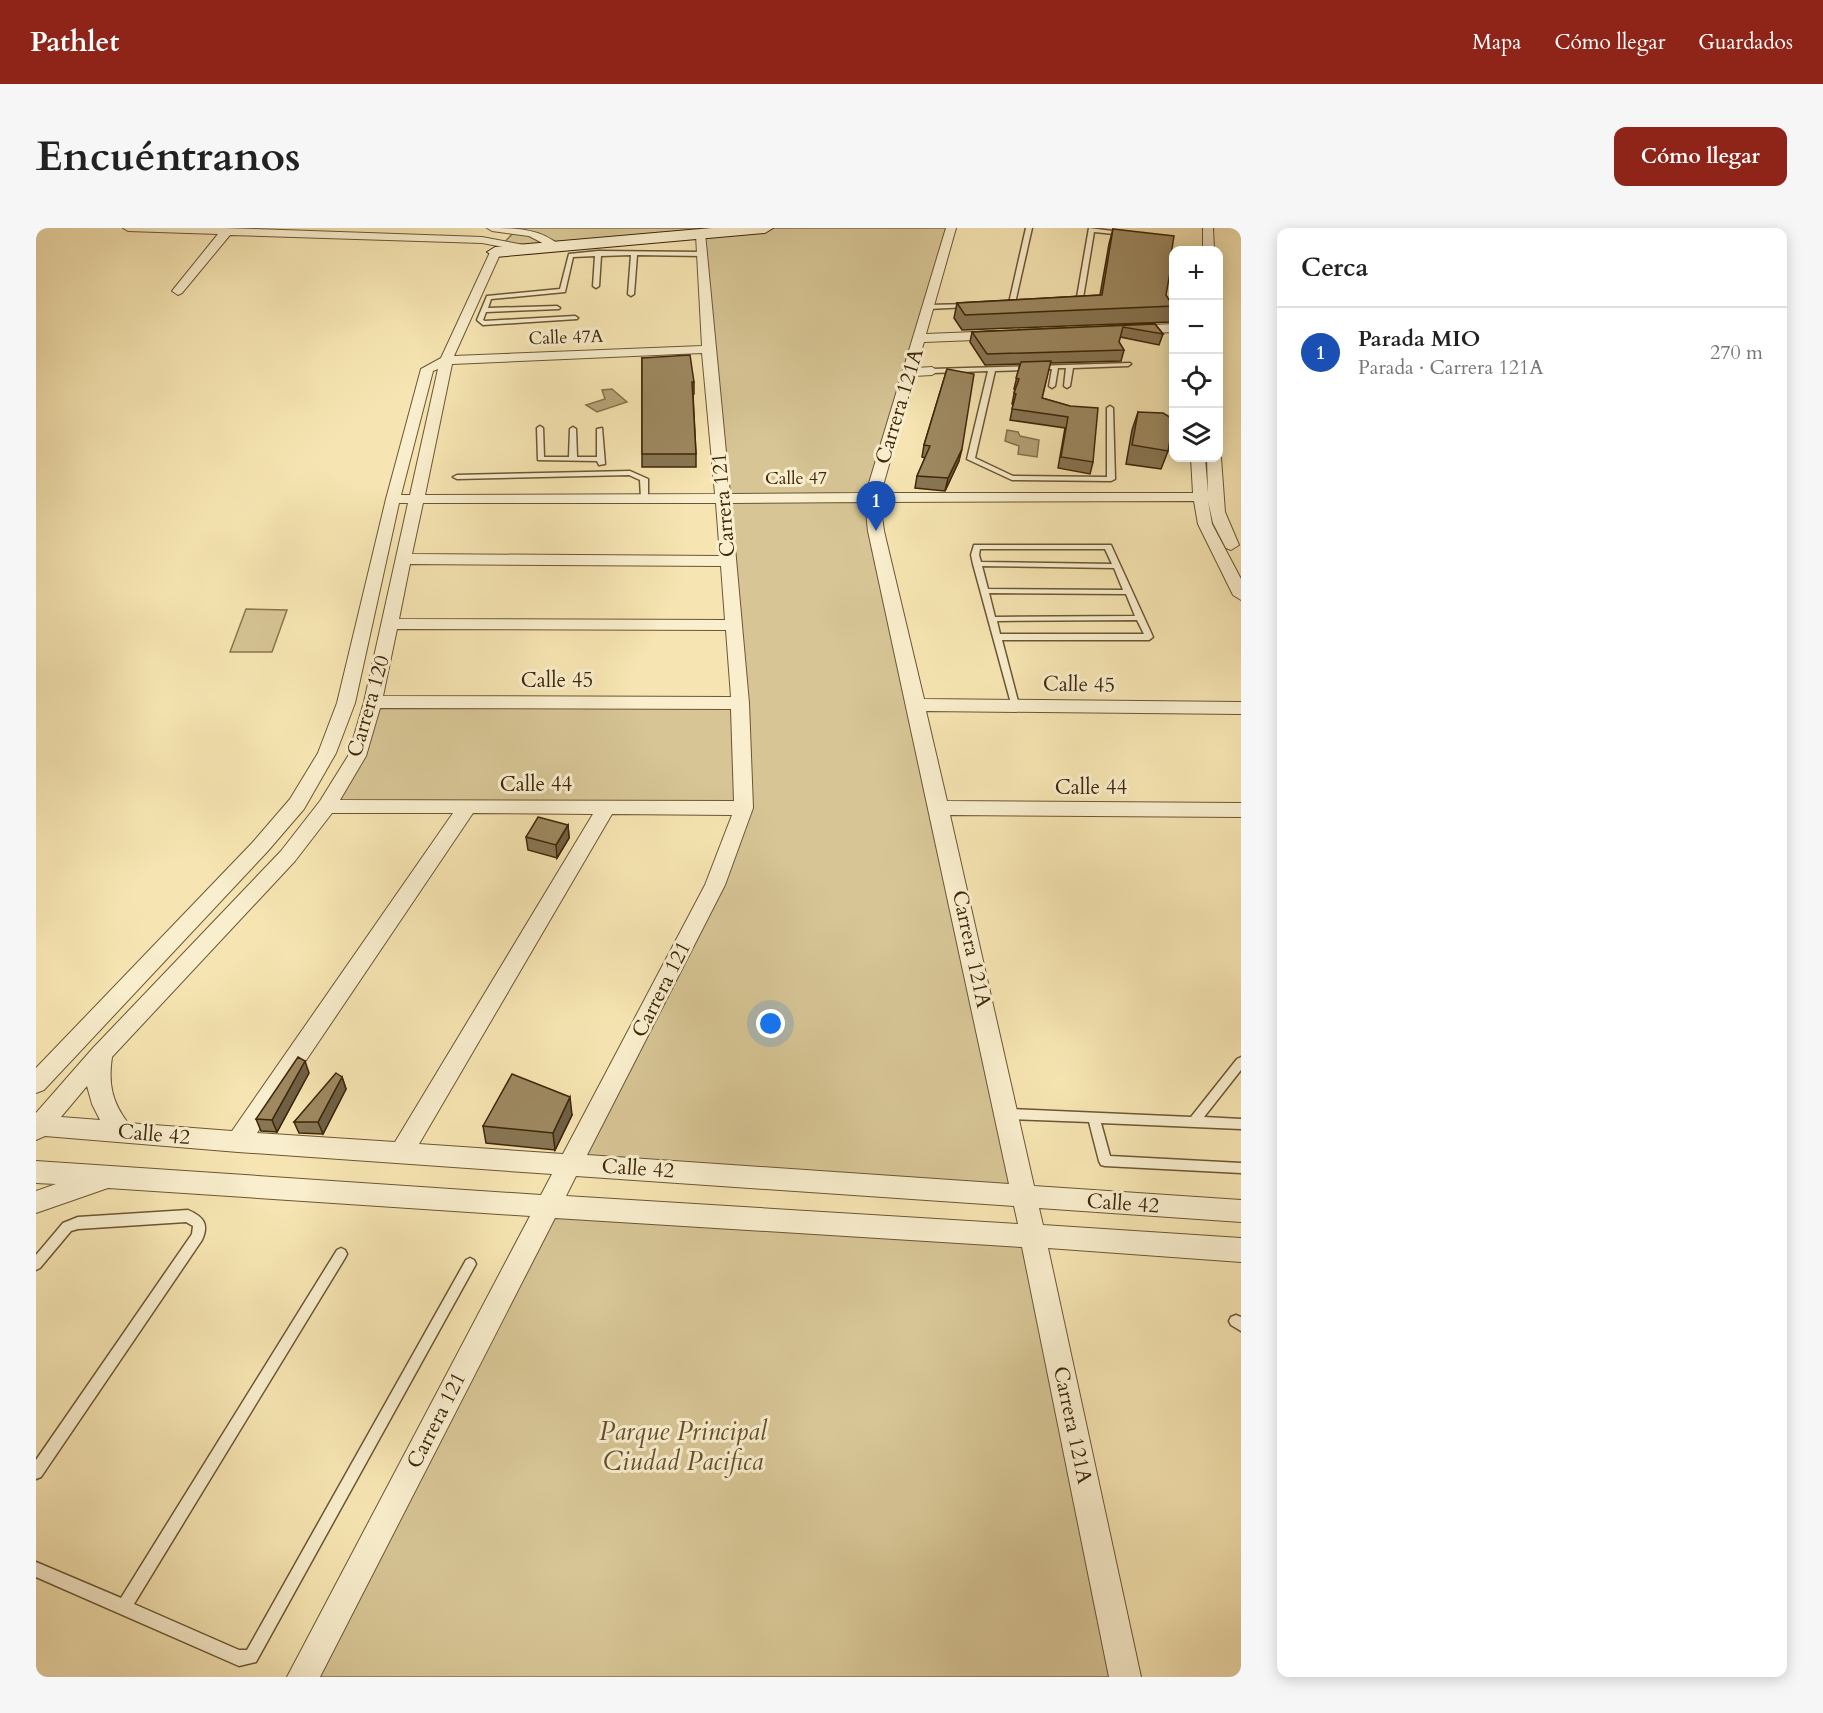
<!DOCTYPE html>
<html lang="es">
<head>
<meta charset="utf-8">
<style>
	:root { --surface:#fff; --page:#f6f6f6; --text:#222; --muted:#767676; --line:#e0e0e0; --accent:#8f2418 }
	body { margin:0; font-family:Cardo,serif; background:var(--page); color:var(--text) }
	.controls { position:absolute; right:18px; top:18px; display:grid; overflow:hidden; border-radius:12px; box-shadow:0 3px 15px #0003 }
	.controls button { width:54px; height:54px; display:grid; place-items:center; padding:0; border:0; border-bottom:2px solid var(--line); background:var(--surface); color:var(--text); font:30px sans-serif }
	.you { position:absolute; left:735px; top:796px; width:21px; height:21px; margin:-15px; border:4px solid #fff; border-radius:50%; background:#1a73e8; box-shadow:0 0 0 9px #1a73e833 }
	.badge { display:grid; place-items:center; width:39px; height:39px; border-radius:50%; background:var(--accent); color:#fff; font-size:20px; font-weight:700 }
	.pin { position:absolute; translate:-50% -50px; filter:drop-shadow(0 2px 3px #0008) }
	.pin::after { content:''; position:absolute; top:32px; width:21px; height:18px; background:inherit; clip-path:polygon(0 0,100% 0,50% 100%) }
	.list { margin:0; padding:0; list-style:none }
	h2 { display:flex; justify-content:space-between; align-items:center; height:78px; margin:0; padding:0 24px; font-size:26px }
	h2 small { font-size:20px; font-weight:400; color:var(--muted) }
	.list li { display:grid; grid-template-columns:39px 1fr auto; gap:18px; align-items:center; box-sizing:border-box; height:90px; padding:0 24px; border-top:2px solid var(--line) }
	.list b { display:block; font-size:22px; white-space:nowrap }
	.list p { margin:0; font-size:20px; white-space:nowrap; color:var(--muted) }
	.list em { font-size:20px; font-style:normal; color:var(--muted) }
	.icon { flex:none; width:33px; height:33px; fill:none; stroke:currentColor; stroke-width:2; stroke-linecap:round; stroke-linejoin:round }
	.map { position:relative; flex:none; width:1205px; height:1449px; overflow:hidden; border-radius:12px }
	header { display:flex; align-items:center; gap:36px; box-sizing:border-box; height:84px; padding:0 30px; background:var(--accent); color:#fff }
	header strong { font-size:28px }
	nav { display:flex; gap:33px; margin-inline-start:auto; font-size:21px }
	.intro { display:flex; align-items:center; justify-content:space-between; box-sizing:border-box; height:144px; padding:0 36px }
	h1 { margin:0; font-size:42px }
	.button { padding:15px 27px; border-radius:12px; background:var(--accent); color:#fff; font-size:21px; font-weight:700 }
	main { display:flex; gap:36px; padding:0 36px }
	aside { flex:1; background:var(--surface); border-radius:12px; box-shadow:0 3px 15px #0003 }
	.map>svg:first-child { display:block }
	.green { fill:#d7c595; stroke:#8a764f; stroke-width:1.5 }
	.water { fill:#b7a479; stroke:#87724c; stroke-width:1.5 }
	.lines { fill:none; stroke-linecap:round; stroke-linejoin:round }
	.lane-casing { stroke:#6c5633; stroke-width:3 }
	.street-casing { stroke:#6c5633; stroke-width:2 }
	.secondary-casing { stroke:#3e2609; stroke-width:2 }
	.lane { fill:#f9eecd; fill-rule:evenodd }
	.street { fill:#f9eecd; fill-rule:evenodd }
	.secondary { fill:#f9eecd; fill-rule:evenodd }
	.wall { fill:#887653; stroke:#3e2609; stroke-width:1.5 }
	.shaded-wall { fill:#6f6044; stroke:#3e2609; stroke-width:1.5 }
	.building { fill:#9e8961; stroke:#3e2609; stroke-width:1.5 }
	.labels { text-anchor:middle; stroke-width:6; stroke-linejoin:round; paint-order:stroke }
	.far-street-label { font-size:18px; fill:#3e2609; stroke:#f9eecd }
	.street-label { font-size:21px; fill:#3e2609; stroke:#f9eecd }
	.near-park-label { font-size:26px; font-style:italic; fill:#644e2c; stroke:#f9eecd }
</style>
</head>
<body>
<header>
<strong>Pathlet</strong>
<nav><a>Mapa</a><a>Cómo llegar</a><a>Guardados</a></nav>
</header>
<div class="intro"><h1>Encuéntranos</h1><a class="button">Cómo llegar</a></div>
<main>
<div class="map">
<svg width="1205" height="1449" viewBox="0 0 1205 1449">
	<rect width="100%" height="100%" fill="#f6e5b2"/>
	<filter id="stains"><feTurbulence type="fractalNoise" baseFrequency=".00333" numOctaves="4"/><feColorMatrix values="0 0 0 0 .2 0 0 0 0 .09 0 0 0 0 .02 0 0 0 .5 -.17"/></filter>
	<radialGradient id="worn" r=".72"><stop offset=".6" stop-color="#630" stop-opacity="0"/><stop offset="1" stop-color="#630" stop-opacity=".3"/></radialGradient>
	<path class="green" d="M482 0H915L836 270 990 969 535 935 708 581 291 578 337 474 703 475 665 7 459 24Z
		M210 381 251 382 236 424H194Z
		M511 980 998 1007 1089 1449H267Z"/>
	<path class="water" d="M576 161 591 174 561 184 550 177 569 171 566 162Z
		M971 202 982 204 984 208 1003 212 1001 229 982 226 983 218 969 213Z"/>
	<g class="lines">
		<g class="lane-casing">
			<path id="lane" d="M990 0H996L979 75 976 77 973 75Z
				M1053 0 1092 5 1089 7 1058 4 1047 70 1030 73V71L1041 69Z
				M562 23 667 24 670 26 667 28 601 27 598 66 595 68 592 66 595 27 565 28 563 58 560 60 557 58 559 28 537 29 529 64 455 71 452 80 521 78 524 80 523 81 450 84 447 92 449 93 539 88 542 90 541 91 447 97 441 92 451 68 524 61 533 26Z
				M935 76V78L933 79 892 81 889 79 892 77Z
				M1094 135 1095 136 1092 138 1037 140 1034 158 1031 160 1028 158 1030 140H1022L1019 158 1016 160 1013 158 1016 141 959 143 939 230 977 248 1071 249V180L1074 178 1077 180 1079 251 1075 253 976 252 933 232 931 231 952 143 896 145 893 143 896 141Z
				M504 198 507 200 508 229H533L534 201 537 199 540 201 541 229H561V201L566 200 569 236 563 237 561 233 502 232 501 200Z
				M594 243 612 251V272L605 270 604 252 593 247 421 251 417 249 421 247Z
				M938 317H1075L1117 409 1113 412H966L983 477 982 479H976L937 336 935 327ZM944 321H1069L1076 336 945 334 943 327ZM946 338 1078 340 1087 362 952 361ZM953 365 1090 366 1099 388 959 389ZM1101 392 1108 406H964L961 393Z
				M1205 829V842L1168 889 1205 891V901L1065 895 1074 928 1205 935V945L1069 938 1065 937 1063 933 1053 894 972 891 968 889 966 886 968 883 972 881 1155 889 1201 831Z
				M152 982C168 989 173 996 166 1012L5 1249 0 1251V1232L156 1006 157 998 150 994 42 1001 35 1003 4 1040 0 1042V1027L27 995 42 989Z
				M305 1020 309 1022 311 1026 309 1030 98 1376 203 1422H211L430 1032 434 1030 438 1032 440 1036 220 1434 203 1438 0 1349V1334L85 1370 301 1022Z
				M1200 1087 1205 1089V1103L1195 1097 1193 1093 1195 1089Z"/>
		</g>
		<g class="street-casing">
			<path id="street" d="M87 0H188L446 9 488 17 494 20 488 23 446 15 194 7 146 65 142 67 136 63 182 6 92 3Z
				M451 0C477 0 505 0 524 18L518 21 493 8 456 3Z
				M910 0H920L890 106 964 103 970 107 964 111 888 114 880 140 896 139 902 143 896 147 878 148 845 265H1157L1155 230H1169L1172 265 1171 230H1182V227L1185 230 1189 284 1203 317 1195 322 1190 320 1177 295 1172 273 1176 296 1205 351V372L1197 367 1162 296 1158 273 844 274 848 303 888 471 1205 474V486L890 483 911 573 1205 575V589L914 587 998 958 1205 972V994L1003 980 1007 997 1205 1010V1034L1012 1020 1105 1449H1073L986 1019 519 990 284 1449H251L494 988 72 960 0 985V963L20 956 0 955V933L505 967 516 946 202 924 9 908 0 912V885L57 820 245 623 284 573 312 528 328 474 372 275H363L319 475 300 525 268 581 231 624 8 862 0 865V840L217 614 254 571 282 525 301 475 350 271 385 141 405 130 455 22 459 21 465 24 418 128 666 118 660 7 665 4 669 5 694 266 830 265ZM666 125 679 266 389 267 416 136ZM402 141 374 267H365L397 143ZM829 274 832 303 973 956 551 927 689 657 717 580 713 475 695 275ZM387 275H680L684 328 376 326ZM374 336 685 338 689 392 363 391ZM361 401 690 402 695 469 347 468ZM344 480 695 481 698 573 304 572 330 528ZM296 585H417L196 903 92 895C76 874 72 856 76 829L259 633ZM437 585 557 586 359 914 221 905ZM576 586 696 587 669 657 527 926 383 916ZM51 858 56 876 64 892 25 889ZM540 948 978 978 982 996 530 968Z
				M1167 0H1177L1178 22H1167Z
				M1138 96V104L1094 106 1088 102 1094 98Z"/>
		</g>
		<g class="secondary-casing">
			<path id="secondary" d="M676 0H737L729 5 459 29 451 24 459 19Z"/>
		</g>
		<use href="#lane" class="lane"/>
		<use href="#street" class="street"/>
		<use href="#secondary" class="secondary"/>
	</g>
	<path class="wall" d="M1077 1 1137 77V81L1134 94 926 102 918 90 921 75 1064 67 1073 16Z
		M1119 96 1127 106 1123 117 1084 109 1083 114 1088 122 1085 133 1014 135 1006 170 1034 178 1057 234 1054 246 1022 240 1029 200 974 192 977 177 976 176 979 161H978L984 136 949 137 934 114 936 104Z
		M606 130 658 154V166H657L660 226V239H606Z
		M911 141 923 233 909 263 879 260 881 248 889 230 886 229 888 217Z
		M1102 184 1132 223 1125 241 1090 236 1096 202Z
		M532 597 533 610 521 630 492 622 490 609Z
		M273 845 241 904 225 903 220 891Z
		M306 849 310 861 287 906 263 905 258 894Z
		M536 887 519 922 450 915 447 898Z"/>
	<path class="shaded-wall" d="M926 221 923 233 909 263 912 250Z
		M532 597 533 610 521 630 520 617Z
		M269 833 273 845 241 904 236 892Z
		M306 849 310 861 287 906 282 894Z
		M534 869 536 887 519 922 517 905Z"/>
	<path class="building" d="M1077 1 1138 8 1135 27 1137 28 1130 67 1137 78 929 87 921 75 1066 67Z
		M1119 96 1127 106 1087 99 1083 114 1088 122 951 126 936 104Z
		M654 127 658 154H656L660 226H606V130Z
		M1015 133 1006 170 1034 178 1062 180 1057 234 1025 229 1032 189 976 181 980 166 978 165 983 151 980 150 985 134Z
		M911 141 938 146 926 221 912 250 881 248 894 218 888 217Z
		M1102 184 1127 185 1137 191V196L1132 223 1096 217Z
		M502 589 532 597 520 617 490 609Z
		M262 829 269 833 236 892 220 891Z
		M300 845 306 849 282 894H258Z
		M476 846 534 869 517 905 447 898Z"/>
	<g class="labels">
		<g class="far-street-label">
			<text transform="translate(530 109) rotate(-2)" y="6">Calle 47A</text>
			<text x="760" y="256">Calle 47</text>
		</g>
		<g class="street-label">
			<text transform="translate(863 178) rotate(-73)" y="7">Carrera 121A</text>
			<text transform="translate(687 277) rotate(-95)" y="7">Carrera 121</text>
			<text x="521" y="459">Calle 45</text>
			<text transform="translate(1043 456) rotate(1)" y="7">Calle 45</text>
			<text transform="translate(332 478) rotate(-74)" y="7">Carrera 120</text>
			<text x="500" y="563">Calle 44</text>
			<text x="1055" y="566">Calle 44</text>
			<text transform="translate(936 721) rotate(78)" y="7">Carrera 121A</text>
			<text transform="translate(625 761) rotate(-63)" y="7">Carrera 121</text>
			<text transform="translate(118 906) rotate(5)" y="7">Calle 42</text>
			<text transform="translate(602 940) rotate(4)" y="7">Calle 42</text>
			<text transform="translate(1087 975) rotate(4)" y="7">Calle 42</text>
			<text transform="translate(400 1192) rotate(-63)" y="7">Carrera 121</text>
			<text transform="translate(1037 1197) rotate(78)" y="7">Carrera 121A</text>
		</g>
		<g class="near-park-label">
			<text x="647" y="1212">Parque Principal<tspan x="647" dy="30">Ciudad Pacifica</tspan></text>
		</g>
	</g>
	<rect width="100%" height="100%" filter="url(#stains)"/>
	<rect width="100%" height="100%" fill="url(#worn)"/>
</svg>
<div class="controls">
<button>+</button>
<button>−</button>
<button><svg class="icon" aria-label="locate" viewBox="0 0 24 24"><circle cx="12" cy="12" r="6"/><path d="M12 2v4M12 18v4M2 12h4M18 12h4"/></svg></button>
<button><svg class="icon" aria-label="layers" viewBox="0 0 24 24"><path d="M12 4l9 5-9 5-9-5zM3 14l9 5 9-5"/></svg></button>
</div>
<div class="you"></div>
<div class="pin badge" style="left:840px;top:303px;background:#1a4fb4">1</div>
</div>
<aside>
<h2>Cerca<small></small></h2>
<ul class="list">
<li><span class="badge" style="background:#1a4fb4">1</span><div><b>Parada MIO</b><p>Parada · Carrera 121A</p></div><em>270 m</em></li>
</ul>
</aside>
</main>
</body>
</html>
